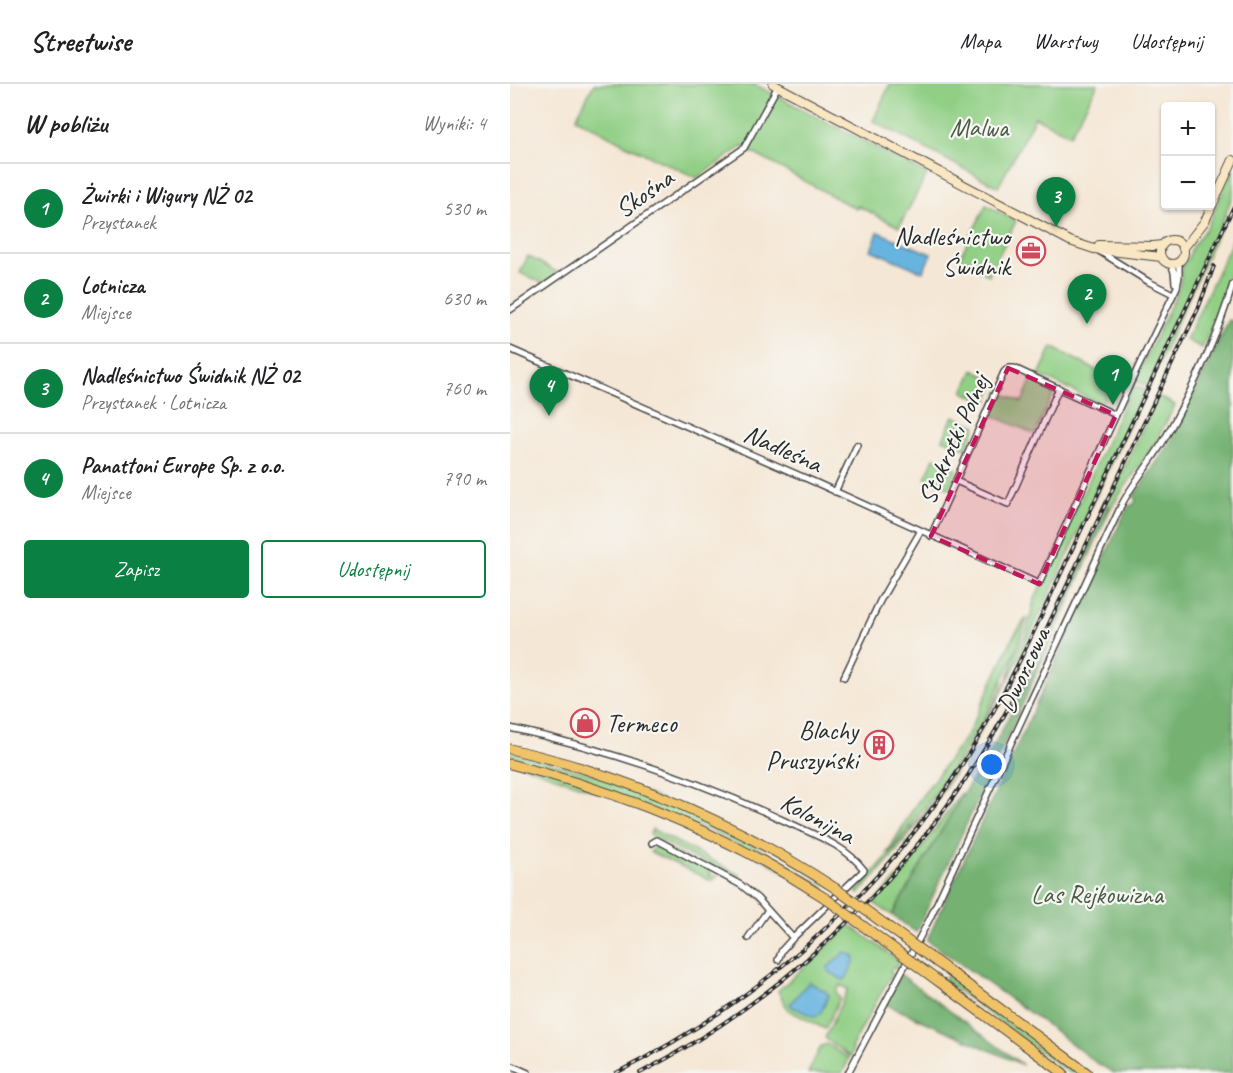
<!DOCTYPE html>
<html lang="pl">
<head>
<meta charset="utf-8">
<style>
	:root { --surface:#fff; --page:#f2f2f2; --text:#202124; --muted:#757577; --line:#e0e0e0; --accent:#0b8043 }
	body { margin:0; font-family:Caveat,sans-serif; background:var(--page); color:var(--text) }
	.controls { position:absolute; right:18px; top:18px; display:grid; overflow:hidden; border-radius:6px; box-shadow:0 2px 4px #0004 }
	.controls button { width:54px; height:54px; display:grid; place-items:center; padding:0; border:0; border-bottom:2px solid var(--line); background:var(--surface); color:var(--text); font:30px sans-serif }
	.you { position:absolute; left:482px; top:681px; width:21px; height:21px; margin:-15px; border:4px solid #fff; border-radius:50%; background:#1a73e8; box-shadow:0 0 0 9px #1a73e833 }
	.badge { display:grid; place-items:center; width:39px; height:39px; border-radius:50%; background:var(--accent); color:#fff; font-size:20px; font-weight:700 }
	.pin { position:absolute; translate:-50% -50px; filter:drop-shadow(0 2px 3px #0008) }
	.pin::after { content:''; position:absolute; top:32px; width:21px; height:18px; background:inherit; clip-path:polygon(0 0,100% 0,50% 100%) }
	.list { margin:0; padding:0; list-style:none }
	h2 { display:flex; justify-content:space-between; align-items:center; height:78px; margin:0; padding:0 24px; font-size:26px }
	h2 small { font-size:20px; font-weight:400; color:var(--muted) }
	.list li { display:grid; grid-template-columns:39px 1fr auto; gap:18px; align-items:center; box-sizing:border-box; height:90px; padding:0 24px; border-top:2px solid var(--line) }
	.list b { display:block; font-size:22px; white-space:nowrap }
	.list p { margin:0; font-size:20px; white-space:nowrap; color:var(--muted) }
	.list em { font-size:20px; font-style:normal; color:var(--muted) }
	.actions { display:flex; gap:12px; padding:18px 24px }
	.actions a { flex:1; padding:14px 0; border:2px solid var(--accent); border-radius:6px; text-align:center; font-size:21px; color:var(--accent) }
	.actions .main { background:var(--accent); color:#fff }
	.map { position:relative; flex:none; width:723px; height:989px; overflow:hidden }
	header { display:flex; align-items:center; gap:36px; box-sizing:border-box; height:84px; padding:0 30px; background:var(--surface); border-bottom:2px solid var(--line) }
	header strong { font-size:28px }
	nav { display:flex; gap:33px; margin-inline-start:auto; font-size:21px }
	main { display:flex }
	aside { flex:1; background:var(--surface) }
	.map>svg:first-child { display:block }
	.green { fill:#91cf85; stroke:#5e7d58; stroke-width:1.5 }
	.forest { fill:#74b272; stroke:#506e4e; stroke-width:1.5 }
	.water { fill:#67b4e0; stroke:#497086; stroke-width:1.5 }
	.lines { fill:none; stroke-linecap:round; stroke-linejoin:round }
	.street-casing { stroke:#494744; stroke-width:8 }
	.secondary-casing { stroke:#494744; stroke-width:10 }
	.highway-casing { stroke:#494744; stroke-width:11 }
	.street { stroke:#fff; stroke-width:5 }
	.secondary { stroke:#f9e7c3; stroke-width:8 }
	.highway { stroke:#f1c369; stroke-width:9 }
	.rail-casing { stroke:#2b2b2b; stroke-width:4 }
	.rail { stroke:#f6f6f2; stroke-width:1.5; stroke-dasharray:4.5; stroke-linecap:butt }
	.highway-bridge-casing { stroke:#494744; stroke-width:11; stroke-linecap:butt }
	.highway-bridge { stroke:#f1c369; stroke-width:9 }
	.marked { fill:#c2185b; fill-opacity:0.2; stroke:#c2185b; stroke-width:4.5; stroke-dasharray:12 8; stroke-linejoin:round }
	.labels { text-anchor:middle; stroke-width:4.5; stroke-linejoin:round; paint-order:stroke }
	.park-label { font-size:26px; fill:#4a5c46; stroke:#f6f6f2 }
	.street-label { font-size:26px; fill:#2b2b2b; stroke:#f6f6f2 }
	.poi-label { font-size:26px; fill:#2b2b2b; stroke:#f6f6f2; text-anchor:end }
</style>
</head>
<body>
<header>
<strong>Streetwise</strong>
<nav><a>Mapa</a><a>Warstwy</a><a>Udostępnij</a></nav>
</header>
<main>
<aside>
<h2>W pobliżu<small>Wyniki: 4</small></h2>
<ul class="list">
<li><span class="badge">1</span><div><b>Żwirki i Wigury NŻ 02</b><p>Przystanek</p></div><em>530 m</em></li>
<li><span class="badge">2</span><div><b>Lotnicza</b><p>Miejsce</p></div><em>630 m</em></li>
<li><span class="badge">3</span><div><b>Nadleśnictwo Świdnik NŻ 02</b><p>Przystanek · Lotnicza</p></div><em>760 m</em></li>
<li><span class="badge">4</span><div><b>Panattoni Europe Sp. z o.o.</b><p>Miejsce</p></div><em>790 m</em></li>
</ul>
<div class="actions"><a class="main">Zapisz</a><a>Udostępnij</a></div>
</aside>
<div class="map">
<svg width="723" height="989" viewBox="0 0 723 989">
	<rect width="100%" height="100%" fill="#f6f6f2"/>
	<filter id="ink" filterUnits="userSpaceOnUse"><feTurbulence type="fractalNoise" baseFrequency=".0167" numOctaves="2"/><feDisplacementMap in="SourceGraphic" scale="12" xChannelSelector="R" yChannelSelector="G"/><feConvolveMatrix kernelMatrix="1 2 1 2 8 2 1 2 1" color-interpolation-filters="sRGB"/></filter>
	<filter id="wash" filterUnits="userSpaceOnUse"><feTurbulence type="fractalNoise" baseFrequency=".008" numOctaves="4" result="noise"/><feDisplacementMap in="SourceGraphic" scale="24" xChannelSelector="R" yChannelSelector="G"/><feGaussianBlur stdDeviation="1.35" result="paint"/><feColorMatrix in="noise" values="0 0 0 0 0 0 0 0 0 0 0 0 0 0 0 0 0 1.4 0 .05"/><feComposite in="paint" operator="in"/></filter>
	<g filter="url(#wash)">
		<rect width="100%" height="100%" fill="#f5e7d5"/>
		<path class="green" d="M84 0H244L417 90 389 143 348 122 346 125 232 63 187 94 116 61 66 34Z
			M380 0H588L560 51 525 33 488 103 363 37Z
			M723 84V110L712 139 638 303 625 296 669 204 673 181 678 175 682 163 697 143Z
			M476 121 506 137 479 191 449 175Z
			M723 155V182L709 228 692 264 676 256Z
			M18 172 49 189 34 200 10 189Z
			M542 263 603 295 591 320 529 291Z
			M463 286 486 297 477 318 453 308Z
			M522 295 545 306 525 350 479 330 489 308 512 318Z
			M622 302 636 306C602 377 569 449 535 520 508 576 481 633 447 685 418 730 385 770 349 810L346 808 414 730 456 670 498 594 505 571 516 550 524 517Z
			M648 312 665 321 645 359 600 425 597 421Z
			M443 332 466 342 456 365 433 355Z
			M424 374 447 385 439 404 415 394Z
			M517 533C514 549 507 562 501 577 472 648 428 709 379 768L377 769 406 720 458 650 503 553Z
			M0 668C32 677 66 684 98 695 175 722 247 760 315 804L312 809 208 750 0 677Z
			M451 709 453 710 382 831 364 819 401 779Z
			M142 745 230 791 227 796 140 751Z
			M148 760 200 787V792L208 791 202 797 140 768Z
			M340 841 390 878 386 885 383 883 380 888 383 890 381 894 380 893 341 964 343 965 340 973 315 954 338 905 330 901 326 908 330 914 315 945 278 926 268 907Z
			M438 891 573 989H559L434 896Z
			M317 960 339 975 332 989H298L311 962Z"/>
		<path class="forest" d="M719 236 723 237V989H604L585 978 541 944 417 856 611 437 619 422 624 420 626 416 624 412 659 360Z
			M597 421 600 425 515 615 406 848 382 831 453 710 482 665 531 571Z
			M390 890 513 981 375 920Z"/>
		<path class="water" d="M368 148 421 170 413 188 361 166Z
			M335 868 344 872 345 876 336 895 333 896 318 887V883Z
			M299 898 315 907 319 911 311 928 306 933 282 923 280 920Z"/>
	</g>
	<g filter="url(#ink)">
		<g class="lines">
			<g class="street-casing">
				<path id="street" d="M589 167 639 198 663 210
					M661 180 664 188 665 199
					M0 226 234 64 268 2
					M0 265 309 400 529 500 621 298 667 203 669 193V177
					M446 397 498 420 549 304
					M325 408 347 361
					M421 452 494 288 498 284H504L606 331
					M334 593 370 517 410 448
					M0 644C96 665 189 697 277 738 305 751 335 761 354 786L283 854 247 814 231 801 147 756 142 759
					M238 854 258 826
					M268 876 272 866 283 854
					M0 981 18 989
					M338 989 420 834 611 422C623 398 641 379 654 356 682 307 707 254 723 200"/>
			</g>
			<g class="secondary-casing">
				<path id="secondary" d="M263 0 560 157 584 165 651 173
					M650 168a12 12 0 1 1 24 0a12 12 0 1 1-24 0Z
					M589 161 643 162 652 161
					M673 165 695 137 723 76"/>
			</g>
			<g class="highway-casing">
				<path id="highway" d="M0 665C116 691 225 739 325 804
					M0 680C112 708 218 751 315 814
					M435 884 577 989
					M428 897 553 989"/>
			</g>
			<use href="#street" class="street"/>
			<use href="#secondary" class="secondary"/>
			<use href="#highway" class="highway"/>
			<g class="rail-casing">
				<path id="rail" d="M106 989C252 916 376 806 461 666 505 594 538 516 574 440 624 335 673 229 723 124
					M130 989C292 904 422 772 506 609L688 225 704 182"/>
			</g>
			<use href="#rail" class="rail"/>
			<g class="highway-bridge-casing">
				<path id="highway-bridge" d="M325 804 435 884
					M315 814 428 897"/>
			</g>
			<use href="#highway-bridge" class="highway-bridge"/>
		</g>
	</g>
	<path class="marked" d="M498 284 606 331 529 500 421 452Z"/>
	<defs>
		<g id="office-ring" transform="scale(1.5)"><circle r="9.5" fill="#f6f6f2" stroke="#d1495b" stroke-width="1.5"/><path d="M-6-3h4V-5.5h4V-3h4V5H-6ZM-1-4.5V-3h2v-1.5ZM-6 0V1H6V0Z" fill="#d1495b"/></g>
		<g id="shop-ring" transform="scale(1.5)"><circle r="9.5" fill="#f6f6f2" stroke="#d1495b" stroke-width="1.5"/><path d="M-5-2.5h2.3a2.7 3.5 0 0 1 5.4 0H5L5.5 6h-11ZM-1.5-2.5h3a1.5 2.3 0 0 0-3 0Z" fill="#d1495b"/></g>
		<g id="building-ring" transform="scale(1.5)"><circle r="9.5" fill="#f6f6f2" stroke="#d1495b" stroke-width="1.5"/><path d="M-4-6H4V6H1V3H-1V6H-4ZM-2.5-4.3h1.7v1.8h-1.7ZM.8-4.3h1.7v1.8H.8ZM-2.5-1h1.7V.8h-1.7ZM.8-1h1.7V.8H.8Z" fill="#d1495b"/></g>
	</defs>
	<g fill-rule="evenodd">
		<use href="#office-ring" x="521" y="167"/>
		<use href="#shop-ring" x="75" y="639"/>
		<use href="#building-ring" x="369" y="661"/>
	</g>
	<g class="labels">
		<g class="park-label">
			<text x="469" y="52">Malwa</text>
			<text x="587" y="819">Las Rejkowizna</text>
		</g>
		<g class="street-label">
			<text transform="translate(134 109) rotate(-35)" y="9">Skośna</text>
			<text transform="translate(443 355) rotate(-66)" y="9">Stokrotki Polnej</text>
			<text transform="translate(273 364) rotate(24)" y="9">Nadleśna</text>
			<text transform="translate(513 586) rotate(-65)" y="9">Dworcowa</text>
			<text transform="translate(308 734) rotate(28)" y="9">Kolonijna</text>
		</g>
		<g class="poi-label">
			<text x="500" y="161">Nadleśnictwo<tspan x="500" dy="30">Świdnik</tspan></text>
			<text x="96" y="648" text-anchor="start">Termeco</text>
			<text x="348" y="655">Blachy<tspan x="348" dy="30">Pruszyński</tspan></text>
		</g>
	</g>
</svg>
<div class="controls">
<button>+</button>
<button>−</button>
</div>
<div class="you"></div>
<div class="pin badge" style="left:603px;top:321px">1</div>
<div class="pin badge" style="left:577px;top:240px">2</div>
<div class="pin badge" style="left:546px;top:143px">3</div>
<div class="pin badge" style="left:39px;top:332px">4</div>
</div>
</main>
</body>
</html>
